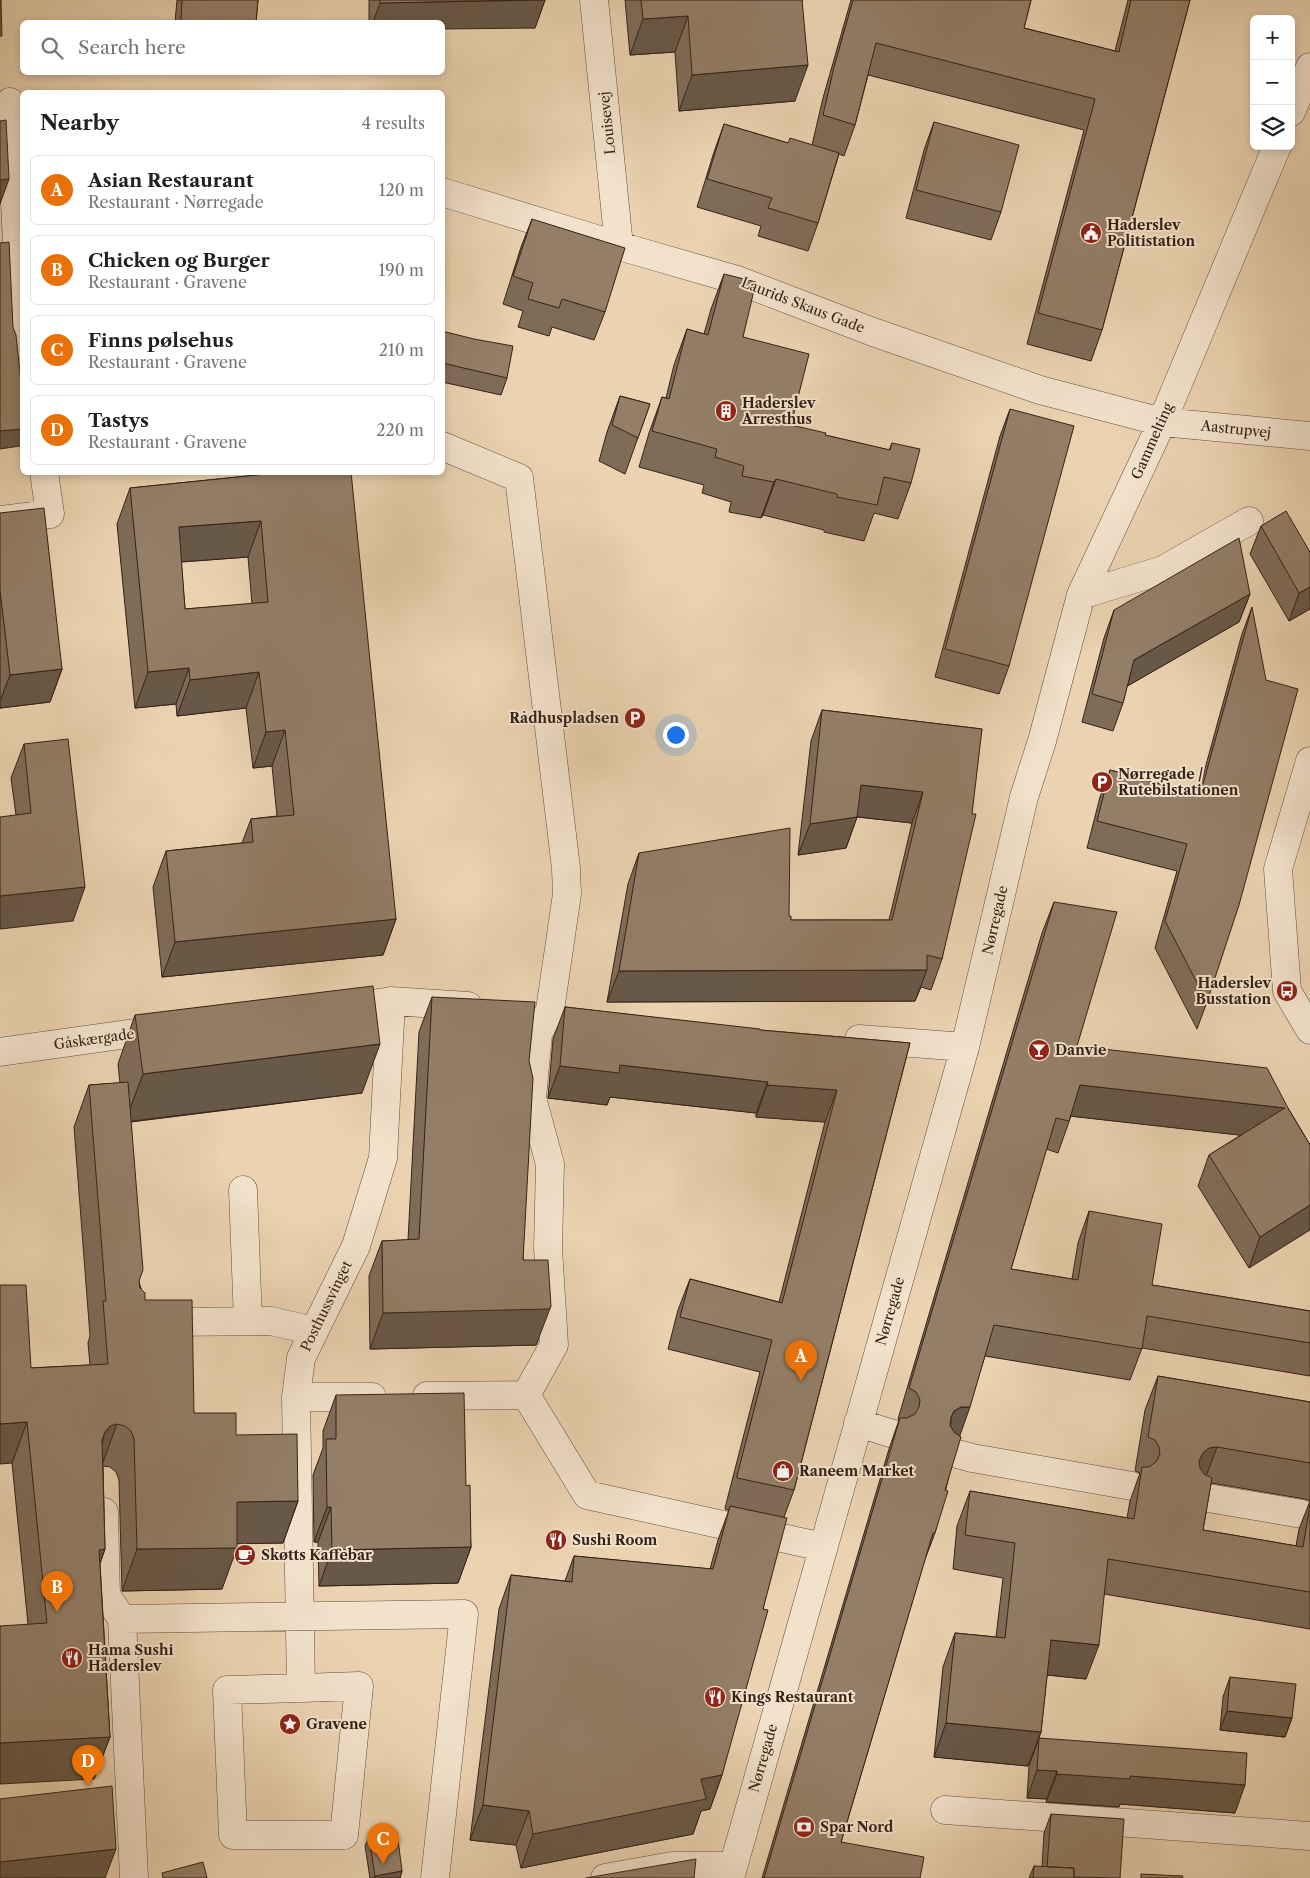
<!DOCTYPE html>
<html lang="en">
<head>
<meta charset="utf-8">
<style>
	:root { --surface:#fff; --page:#f2f2f2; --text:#202124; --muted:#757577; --line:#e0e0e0; --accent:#8f2418 }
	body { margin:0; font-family:"Libre Caslon Text",serif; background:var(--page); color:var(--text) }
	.controls { position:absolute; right:15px; top:15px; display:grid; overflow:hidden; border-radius:8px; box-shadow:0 2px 8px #0003 }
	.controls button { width:45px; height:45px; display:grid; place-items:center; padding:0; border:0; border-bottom:1px solid var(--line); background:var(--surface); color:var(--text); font:25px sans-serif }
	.you { position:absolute; left:675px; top:734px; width:18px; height:18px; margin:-12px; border:4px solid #fff; border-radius:50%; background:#1a73e8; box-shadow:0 0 0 8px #1a73e833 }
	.badge { display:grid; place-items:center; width:32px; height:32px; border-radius:50%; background:var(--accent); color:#fff; font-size:16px; font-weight:700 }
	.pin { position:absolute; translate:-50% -41px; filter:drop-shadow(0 1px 2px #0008) }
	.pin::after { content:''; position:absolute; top:26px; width:18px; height:15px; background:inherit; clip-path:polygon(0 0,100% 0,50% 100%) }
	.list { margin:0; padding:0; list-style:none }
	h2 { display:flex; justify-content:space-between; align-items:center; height:65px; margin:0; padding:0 20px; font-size:21px }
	h2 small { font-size:16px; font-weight:400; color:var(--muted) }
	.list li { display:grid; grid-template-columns:32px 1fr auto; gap:15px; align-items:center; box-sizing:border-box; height:70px; margin:0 10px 10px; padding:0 10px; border:1px solid var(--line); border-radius:8px }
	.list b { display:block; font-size:19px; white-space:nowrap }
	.list p { margin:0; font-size:16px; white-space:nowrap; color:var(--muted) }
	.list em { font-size:16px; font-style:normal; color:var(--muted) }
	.icon { flex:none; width:28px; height:28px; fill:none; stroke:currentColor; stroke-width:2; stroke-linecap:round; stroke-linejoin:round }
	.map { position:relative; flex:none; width:1310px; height:1878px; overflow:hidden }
	.search { position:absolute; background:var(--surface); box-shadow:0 2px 8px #0003; left:20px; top:20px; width:425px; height:55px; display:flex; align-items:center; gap:12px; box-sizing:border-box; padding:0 18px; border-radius:8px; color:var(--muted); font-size:19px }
	.panel { position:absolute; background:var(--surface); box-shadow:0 2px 8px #0003; left:20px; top:90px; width:425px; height:385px; border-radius:8px }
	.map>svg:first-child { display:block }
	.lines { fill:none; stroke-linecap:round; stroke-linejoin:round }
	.minor-casing { stroke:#624e3e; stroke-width:29 }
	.minor { stroke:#f2e2cc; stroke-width:28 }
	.wall { fill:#7e6c59; stroke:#342217; fill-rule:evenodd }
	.shaded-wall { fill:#675848; stroke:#342217 }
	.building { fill:#937e67; stroke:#342217; fill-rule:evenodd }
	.labels { text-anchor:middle; stroke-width:4; stroke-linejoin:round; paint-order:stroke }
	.street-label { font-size:14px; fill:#342217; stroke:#f2e2cc }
	.poi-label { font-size:14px; font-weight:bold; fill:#342217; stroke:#f2e2cc; text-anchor:start }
</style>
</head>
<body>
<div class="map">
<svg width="1310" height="1878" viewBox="0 0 1310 1878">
	<rect width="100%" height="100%" fill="#ebd3b1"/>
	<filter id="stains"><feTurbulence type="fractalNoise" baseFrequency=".004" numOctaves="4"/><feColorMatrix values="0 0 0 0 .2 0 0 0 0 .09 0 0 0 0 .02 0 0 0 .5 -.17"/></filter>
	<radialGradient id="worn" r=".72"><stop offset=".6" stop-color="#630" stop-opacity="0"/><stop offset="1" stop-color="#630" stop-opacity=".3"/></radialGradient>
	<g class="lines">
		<g class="minor-casing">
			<path id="minor" d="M594 0 619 246
				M10 102 22 344
				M1291 112 1310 67
				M442 192 619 246 737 280 873 332 1040 390 1162 422 1310 436
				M442 446 519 478 566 868 567 894 550 1010 538 1034 532 1098 550 1164 548 1248 554 1345 526 1395
				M0 520 50 514 44 472
				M1081 595 1163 570 1249 521
				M1310 761 1278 869 1287 991 1310 1030
				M373 1004 391 1001 468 1006
				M859 1039 965 1047
				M0 1052 164 1029
				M243 1190 248 1321
				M156 1322 271 1321 314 1331
				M427 1396 526 1395 587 1495 823 1547
				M296 1397H372
				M858 1423 893 1434
				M954 1453 972 1458 1132 1486
				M1202 1497 1302 1514
				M104 1512 106 1595 122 1619 134 1878
				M122 1619 464 1614 435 1878
				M301 1688 359 1686 344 1835H233L227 1690 301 1688 296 1397 301 1358 356 1246 383 1158 391 1001
				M945 1810 1310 1836
				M605 1878 672 1866H732
				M730 1878 965 1047 1024 797 1042 741 1081 595 1162 422 1277 146"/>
		</g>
		<use href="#minor" class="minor"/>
	</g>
	<path class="wall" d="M177 0H258L256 22H175Z
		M369 0H545L535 28 442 22H369Z
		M625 0H802L795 101 679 111 675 52 630 55Z
		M851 0H1031L1024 28 1115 51 1128 0H1190L1102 330 1091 361 1027 344 1084 130 868 75 855 125 844 156 839 154 818 223 808 251 758 236 761 226 697 207 714 152 724 124 788 143 812 145 823 98Z
		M934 122 1001 212 991 240 906 218 924 150Z
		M532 219 605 312 594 340 552 327 549 336 518 327 523 311 503 304 521 247Z
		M724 274 743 337 791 425 825 435 889 450 892 443 911 483 898 519 874 513 864 541 824 532V530L763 515 761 518 729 512 731 502 702 493 704 485 639 467 649 433 662 397 666 398 674 365 687 329 704 334 711 309Z
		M442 331 507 378 501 395 442 382Z
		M620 396 650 404 625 474 599 461 607 432Z
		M1010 409 1009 666 999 694 935 677 1000 436Z
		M287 472 396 919 383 955 162 977 153 887 166 851 242 843 251 819 277 816 272 766 253 768 246 708 177 716 176 704 135 708 117 524 130 488ZM248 557 252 604 185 609 181 562Z
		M0 513 62 669 50 702 0 708Z
		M1261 526 1310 552V609L1289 621 1250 554Z
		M1250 594 1239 622 1127 686 1123 703 1113 731 1082 722 1104 638 1114 610Z
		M1252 607 1207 1002 1197 1029 1155 948 1177 871 1087 848 1100 797 1110 770 1198 794 1242 634Z
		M822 710 982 729 942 959 931 990 921 987 915 1001 607 1002 628 884 639 853 789 916 791 920H889L912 823 857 817 846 848 798 855 811 741Z
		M24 744 73 921 16 815 11 778Z
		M1054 902 1077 1046 1288 1108 1310 1145 1249 1268 1198 1186 1209 1155 1241 1135 1071 1116 1058 1153 1046 1149 1011 1269 1072 1279 1078 1243 1089 1211 1152 1285 1310 1311V1376L1142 1348 1130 1380 985 1356 959 1436 935 1533 924 1562 841 1842 920 1878H762L889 1449 899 1420 898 1419 1042 933Z
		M432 997 529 1061 523 1260 538 1341 536 1345 370 1349 369 1276 382 1241 408 1240 419 1032Z
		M565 1007 760 1030 910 1043 794 1490 784 1517 763 1609 722 1775 710 1809 701 1811 693 1834 521 1868 516 1845 470 1840 499 1609 511 1575 565 1581 574 1556 710 1569 718 1540 729 1510H726L725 1508 760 1372 668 1349 678 1310 690 1279 779 1302 825 1122 756 1117V1113L610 1097 607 1105 548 1098 553 1039Z
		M135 1015 362 1093 131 1122 139 1282 145 1300 194 1413 236 1435 298 1501 283 1543H237L222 1589 122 1591 119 1480 116 1472 110 1467 103 1466 105 1549 100 1564 110 1737 94 1779 28 1624 12 1463 31 1368 90 1365 88 1343 90 1336 74 1127 89 1085 120 1083 118 1064Z
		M1158 1376 1310 1402V1629L1104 1594 1086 1679 1047 1675 1041 1732 1028 1766 934 1757 943 1667 955 1633 996 1637 1003 1578 953 1569 957 1526 970 1491 1127 1518 1130 1501 1140 1473 1135 1471 1145 1410ZM1211 1483 1305 1499 1310 1501 1299 1529 1296 1546 1203 1530Z
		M336 1395 466 1486 471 1547 458 1583 319 1586 318 1542H314L313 1475 323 1448V1431Z
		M1230 1677 1292 1718 1285 1737 1220 1730 1223 1697Z
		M1039 1738 1235 1813 1120 1804 1119 1807 1046 1802 1047 1799 1027 1798 1029 1766Z
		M1051 1814 1120 1878H1029L1034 1866 1042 1867 1044 1833Z
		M369 1837 402 1871 400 1878H370L365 1846Z"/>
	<path class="shaded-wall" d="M545 0 535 28 442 29V22H373L380 3Z
		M688 16 675 52 630 55 643 19Z
		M808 65 795 101 679 111 692 75Z
		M9 179 0 204V180Z
		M22 429V440L20 446 0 449V431Z
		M776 479 763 515 761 518 774 482Z
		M261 521 248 557 166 563 179 527Z
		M1310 587V609L1289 621 1299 593Z
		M1250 594 1239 622 1124 688 1134 660Z
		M189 668 176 704 135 708 148 672Z
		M62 669 50 702 0 708V701L10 675Z
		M259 672 246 708 177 716 190 680Z
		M285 730 272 766 253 768 266 732Z
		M861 785 923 792 912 823 850 816Z
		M857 817 846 848 798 855 810 824Z
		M85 887 73 921 0 929V896Z
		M396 919 383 955 162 977 175 942Z
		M927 970 915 1001 607 1002 619 971Z
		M380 1044 362 1093 125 1122 143 1074Z
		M620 1065 768 1082 756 1113 610 1097 607 1105 548 1098 560 1066Z
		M767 1085 837 1090 825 1122 756 1117Z
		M1080 1085 1285 1108 1274 1139 1069 1116Z
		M1310 1205V1230L1249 1268 1260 1237Z
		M551 1306 536 1345 370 1349 383 1313Z
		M961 1407H970L959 1438H950L951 1417 954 1411Z
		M27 1422 12 1463 0 1464V1424Z
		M117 1424 102 1465 95 1467 105 1432 110 1426Z
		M1217 1447 1204 1482H1197L1199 1461 1203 1453 1209 1448Z
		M298 1501 283 1543 222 1544 237 1502Z
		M327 1507H331L318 1542H314Z
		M471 1547 458 1583 319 1586 332 1550Z
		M237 1548 222 1589 122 1591 137 1549Z
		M105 1549 90 1591 99 1550Z
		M1051 1640 1099 1645 1086 1679 1038 1674Z
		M1227 1711 1292 1718 1285 1737 1220 1730Z
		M946 1723 1041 1732 1028 1766 934 1757Z
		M110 1737 94 1779 0 1784V1743Z
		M1037 1770 1057 1771 1047 1799 1027 1798Z
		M1057 1774 1130 1776 1245 1785 1235 1813 1120 1804 1119 1807 1046 1802Z
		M722 1775 710 1809 701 1811 693 1834 521 1868 533 1834 701 1779Z
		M483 1805 529 1811 516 1845 470 1840Z
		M116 1849 105 1878H0V1862Z
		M402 1871 400 1878H374L375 1876Z"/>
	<path class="building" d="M0 0H1L2 36H0Z
		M182 0H258L256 22H181Z
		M380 0H528L380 3Z
		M641 0H802L808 65 692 75 688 16 643 19Z
		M853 0H1031L1024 28 1119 52 1131 0H1190L1102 330 1038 313 1095 99 876 43 855 125 823 115 834 67Z
		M6 120 9 179 0 180V121Z
		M934 122 1019 145 1001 212 916 190Z
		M724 124 788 143 790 138 839 153 818 223 768 208 772 198 707 179Z
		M442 201H445L442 212Z
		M532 219 625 248 605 312 562 299 559 308 528 299 533 283 513 276Z
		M9 242 13 327 16 335 22 391V429L0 431V243Z
		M724 274 756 282 743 337 809 354 791 425 826 433 825 435 890 450 892 443 920 449 911 483 884 477 877 505 837 497V494L776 479 774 482 742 476 744 466 715 457 717 449 652 431 662 397 669 399 687 329 708 335Z
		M442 331 474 339 513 346 507 378 442 363Z
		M620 396 650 404 638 438 612 425Z
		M1010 409 1074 426 1009 666 945 649Z
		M287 472H351L396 919 175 942 166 851 253 842 251 819 294 815 285 730 266 732 259 672 190 680 189 668 148 672 130 488ZM261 521 268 602 185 609 179 527Z
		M44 508 62 669 10 675 0 590V513Z
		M1286 511 1310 552V587L1299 593 1261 526Z
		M1239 538 1250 594 1134 660 1123 703 1092 694 1114 610Z
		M1252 607 1266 680 1298 689 1239 905 1207 1002 1165 921 1187 844 1097 821 1110 770 1200 795Z
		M822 710 982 729 972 814H976L942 959 927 955V970L619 971 639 853 790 828 789 916H791V920H892L923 792 861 785 857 817 810 824Z
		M68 739 85 887 0 896V817L31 813 24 744Z
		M1054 902 1117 912 1077 1046 1267 1068 1288 1108 1310 1145V1205L1260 1237 1209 1155 1285 1108 1080 1085 1069 1121 1056 1118 1011 1269 1078 1280 1089 1211 1162 1224 1152 1285 1310 1311V1343L1147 1316 1142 1349 994 1325 970 1407H961L954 1411 951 1417 950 1426 955 1433 961 1437 945 1490 948 1491 935 1533H933L841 1842 924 1857 920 1878H764L900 1418H907L915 1414 919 1407 920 1400 916 1392 909 1388Z
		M373 986 380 1044 143 1074 135 1015Z
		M432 997 535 1002 529 1061 533 1078 523 1260H548L551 1306 549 1309 383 1313 382 1241 419 1239Z
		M565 1007 760 1029V1030L910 1043 794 1490 737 1478V1476L772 1340 680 1317 690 1279 782 1303 837 1090 767 1085 768 1082 620 1065 619 1073 560 1066Z
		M128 1082 143 1270 139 1281 140 1288 145 1293V1300H192L194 1413H236V1435L297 1434 298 1501 237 1502V1548L137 1549 134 1439 131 1431 125 1426 117 1424 110 1426 105 1432 102 1440 105 1549 99 1550 110 1737 0 1743V1626L47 1623 27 1422 0 1424V1285H26L31 1368 108 1364 103 1301H106L89 1085Z
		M1158 1376 1310 1402V1463L1217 1447 1209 1448 1203 1453 1199 1461 1200 1468 1204 1474 1212 1478 1203 1530 1303 1547 1310 1505V1592L1108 1559 1099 1645 1051 1640 1041 1732 946 1723 955 1633 1005 1638 1015 1543 965 1535 970 1491 1134 1519 1142 1467H1149L1156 1462 1160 1454 1159 1447 1155 1440 1148 1437Z
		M464 1393 466 1486 470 1485 471 1547 332 1550 331 1507H327L326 1439H336V1395Z
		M730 1506 787 1518 763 1609 768 1610 722 1775 701 1779 706 1799 533 1834 529 1811 483 1805 511 1575 572 1582 574 1556 713 1569Z
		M1230 1677 1296 1684 1292 1718 1227 1711Z
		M1039 1738 1247 1753 1245 1785 1130 1776V1779L1057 1774V1771L1037 1770Z
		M112 1786 116 1849 0 1862V1799Z
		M1051 1814 1124 1819 1120 1878 1074 1877V1868L1047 1867Z
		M397 1832 402 1871 375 1876 369 1837Z
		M696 1859 694 1878H586Z
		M203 1862 207 1878H163L162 1873Z
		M1034 1866 1074 1868V1878H1033Z
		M1141 1874 1183 1876 1182 1878H1141Z"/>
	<defs>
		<g id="civic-disc" transform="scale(1.125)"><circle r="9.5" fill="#8f2418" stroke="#f2e2cc"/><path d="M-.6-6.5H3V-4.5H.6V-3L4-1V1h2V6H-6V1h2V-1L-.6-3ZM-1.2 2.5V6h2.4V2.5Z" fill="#fff"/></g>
		<g id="building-disc" transform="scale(1.125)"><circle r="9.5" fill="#8f2418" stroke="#f2e2cc"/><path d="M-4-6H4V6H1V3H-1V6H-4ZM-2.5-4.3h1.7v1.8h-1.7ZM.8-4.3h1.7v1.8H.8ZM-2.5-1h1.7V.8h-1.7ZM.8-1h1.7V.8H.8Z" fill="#fff"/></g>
		<g id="parking-disc" transform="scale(1.125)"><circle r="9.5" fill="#8f2418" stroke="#f2e2cc"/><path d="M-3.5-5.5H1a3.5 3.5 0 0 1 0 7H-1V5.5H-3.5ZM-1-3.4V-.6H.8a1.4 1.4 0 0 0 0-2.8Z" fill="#fff"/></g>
		<g id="bus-disc" transform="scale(1.125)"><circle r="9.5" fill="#8f2418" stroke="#f2e2cc"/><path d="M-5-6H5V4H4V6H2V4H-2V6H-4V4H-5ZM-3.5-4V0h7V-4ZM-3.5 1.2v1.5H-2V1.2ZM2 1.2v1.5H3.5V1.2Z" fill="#fff"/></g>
		<g id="bar-disc" transform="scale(1.125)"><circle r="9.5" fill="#8f2418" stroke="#f2e2cc"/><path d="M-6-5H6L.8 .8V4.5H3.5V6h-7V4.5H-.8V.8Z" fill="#fff"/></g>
		<g id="shop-disc" transform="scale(1.125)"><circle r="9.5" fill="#8f2418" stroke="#f2e2cc"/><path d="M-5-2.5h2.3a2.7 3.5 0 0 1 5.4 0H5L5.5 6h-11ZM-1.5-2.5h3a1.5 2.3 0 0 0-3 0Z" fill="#fff"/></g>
		<g id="restaurant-disc" transform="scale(1.125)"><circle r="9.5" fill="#8f2418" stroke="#f2e2cc"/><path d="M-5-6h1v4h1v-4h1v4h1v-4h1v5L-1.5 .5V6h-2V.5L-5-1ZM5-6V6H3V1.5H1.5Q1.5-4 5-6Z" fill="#fff"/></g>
		<g id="cafe-disc" transform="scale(1.125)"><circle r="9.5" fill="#8f2418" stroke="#f2e2cc"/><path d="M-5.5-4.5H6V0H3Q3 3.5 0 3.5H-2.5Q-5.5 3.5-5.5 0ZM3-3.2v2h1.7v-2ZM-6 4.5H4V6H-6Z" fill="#fff"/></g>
		<g id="sight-disc" transform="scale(1.125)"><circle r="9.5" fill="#8f2418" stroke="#f2e2cc"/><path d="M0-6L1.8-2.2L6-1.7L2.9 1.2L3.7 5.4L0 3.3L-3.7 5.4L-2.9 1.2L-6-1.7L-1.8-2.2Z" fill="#fff"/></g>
		<g id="bank-disc" transform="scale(1.125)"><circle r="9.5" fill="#8f2418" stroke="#f2e2cc"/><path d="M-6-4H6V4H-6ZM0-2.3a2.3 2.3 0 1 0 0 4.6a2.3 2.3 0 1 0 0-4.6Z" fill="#fff"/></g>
	</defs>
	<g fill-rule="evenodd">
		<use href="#civic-disc" x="1091" y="233"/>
		<use href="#building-disc" x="726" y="411"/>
		<use href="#parking-disc" x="635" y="718"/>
		<use href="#parking-disc" x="1102" y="782"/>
		<use href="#bus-disc" x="1287" y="991"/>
		<use href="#bar-disc" x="1039" y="1050"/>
		<use href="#shop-disc" x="783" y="1471"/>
		<use href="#restaurant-disc" x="556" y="1540"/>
		<use href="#cafe-disc" x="245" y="1555"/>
		<use href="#restaurant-disc" x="72" y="1658"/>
		<use href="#restaurant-disc" x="715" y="1697"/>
		<use href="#sight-disc" x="290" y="1724"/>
		<use href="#bank-disc" x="804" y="1827"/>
	</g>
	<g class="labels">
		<g class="street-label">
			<text transform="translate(607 123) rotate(-96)" y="5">Louisevej</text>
			<text transform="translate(803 305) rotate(21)" y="5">Laurids Skaus Gade</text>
			<text transform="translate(1236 429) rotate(6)" y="5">Aastrupvej</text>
			<text transform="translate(1152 441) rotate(-66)" y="5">Gammelting</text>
			<text transform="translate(995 920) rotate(-77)" y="5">Nørregade</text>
			<text transform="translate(94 1039) rotate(-8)" y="5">Gåskærgade</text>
			<text transform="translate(326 1306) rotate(-64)" y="5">Posthussvinget</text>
			<text transform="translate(890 1311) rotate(-74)" y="5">Nørregade</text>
			<text transform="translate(763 1758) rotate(-74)" y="5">Nørregade</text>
		</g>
		<g class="poi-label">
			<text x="1107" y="230">Haderslev<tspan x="1107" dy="16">Politistation</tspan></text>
			<text x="742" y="408">Haderslev<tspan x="742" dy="16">Arresthus</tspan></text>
			<text x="619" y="723" text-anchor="end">Rådhuspladsen</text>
			<text x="1118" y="779">Nørregade /<tspan x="1118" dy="16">Rutebilstationen</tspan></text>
			<text x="1271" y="988" text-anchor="end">Haderslev<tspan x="1271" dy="16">Busstation</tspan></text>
			<text x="1055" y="1055">Danvie</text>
			<text x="799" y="1476">Raneem Market</text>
			<text x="572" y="1545">Sushi Room</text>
			<text x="261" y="1560">Skøtts Kaffebar</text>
			<text x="88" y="1655">Hama Sushi<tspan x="88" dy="16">Haderslev</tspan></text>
			<text x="731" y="1702">Kings Restaurant</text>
			<text x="306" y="1729">Gravene</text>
			<text x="820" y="1832">Spar Nord</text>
		</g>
	</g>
	<rect width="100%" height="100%" filter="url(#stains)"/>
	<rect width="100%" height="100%" fill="url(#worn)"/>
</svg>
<div class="controls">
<button>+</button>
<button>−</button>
<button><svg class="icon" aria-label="layers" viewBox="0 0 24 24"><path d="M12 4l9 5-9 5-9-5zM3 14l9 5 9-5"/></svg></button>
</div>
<div class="you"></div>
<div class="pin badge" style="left:801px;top:1381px;background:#e8710a">A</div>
<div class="pin badge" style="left:57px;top:1612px;background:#e8710a">B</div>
<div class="pin badge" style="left:383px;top:1864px;background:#e8710a">C</div>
<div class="pin badge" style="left:88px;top:1786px;background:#e8710a">D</div>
<div class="search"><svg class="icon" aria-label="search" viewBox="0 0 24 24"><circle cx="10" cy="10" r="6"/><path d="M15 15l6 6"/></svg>Search here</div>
<section class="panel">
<h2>Nearby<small>4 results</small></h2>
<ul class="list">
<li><span class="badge" style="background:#e8710a">A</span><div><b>Asian Restaurant</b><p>Restaurant · Nørregade</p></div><em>120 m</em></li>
<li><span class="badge" style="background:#e8710a">B</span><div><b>Chicken og Burger</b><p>Restaurant · Gravene</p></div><em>190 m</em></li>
<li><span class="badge" style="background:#e8710a">C</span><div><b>Finns pølsehus</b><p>Restaurant · Gravene</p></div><em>210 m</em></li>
<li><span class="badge" style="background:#e8710a">D</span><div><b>Tastys</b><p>Restaurant · Gravene</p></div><em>220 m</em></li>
</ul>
</section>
</div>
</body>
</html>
